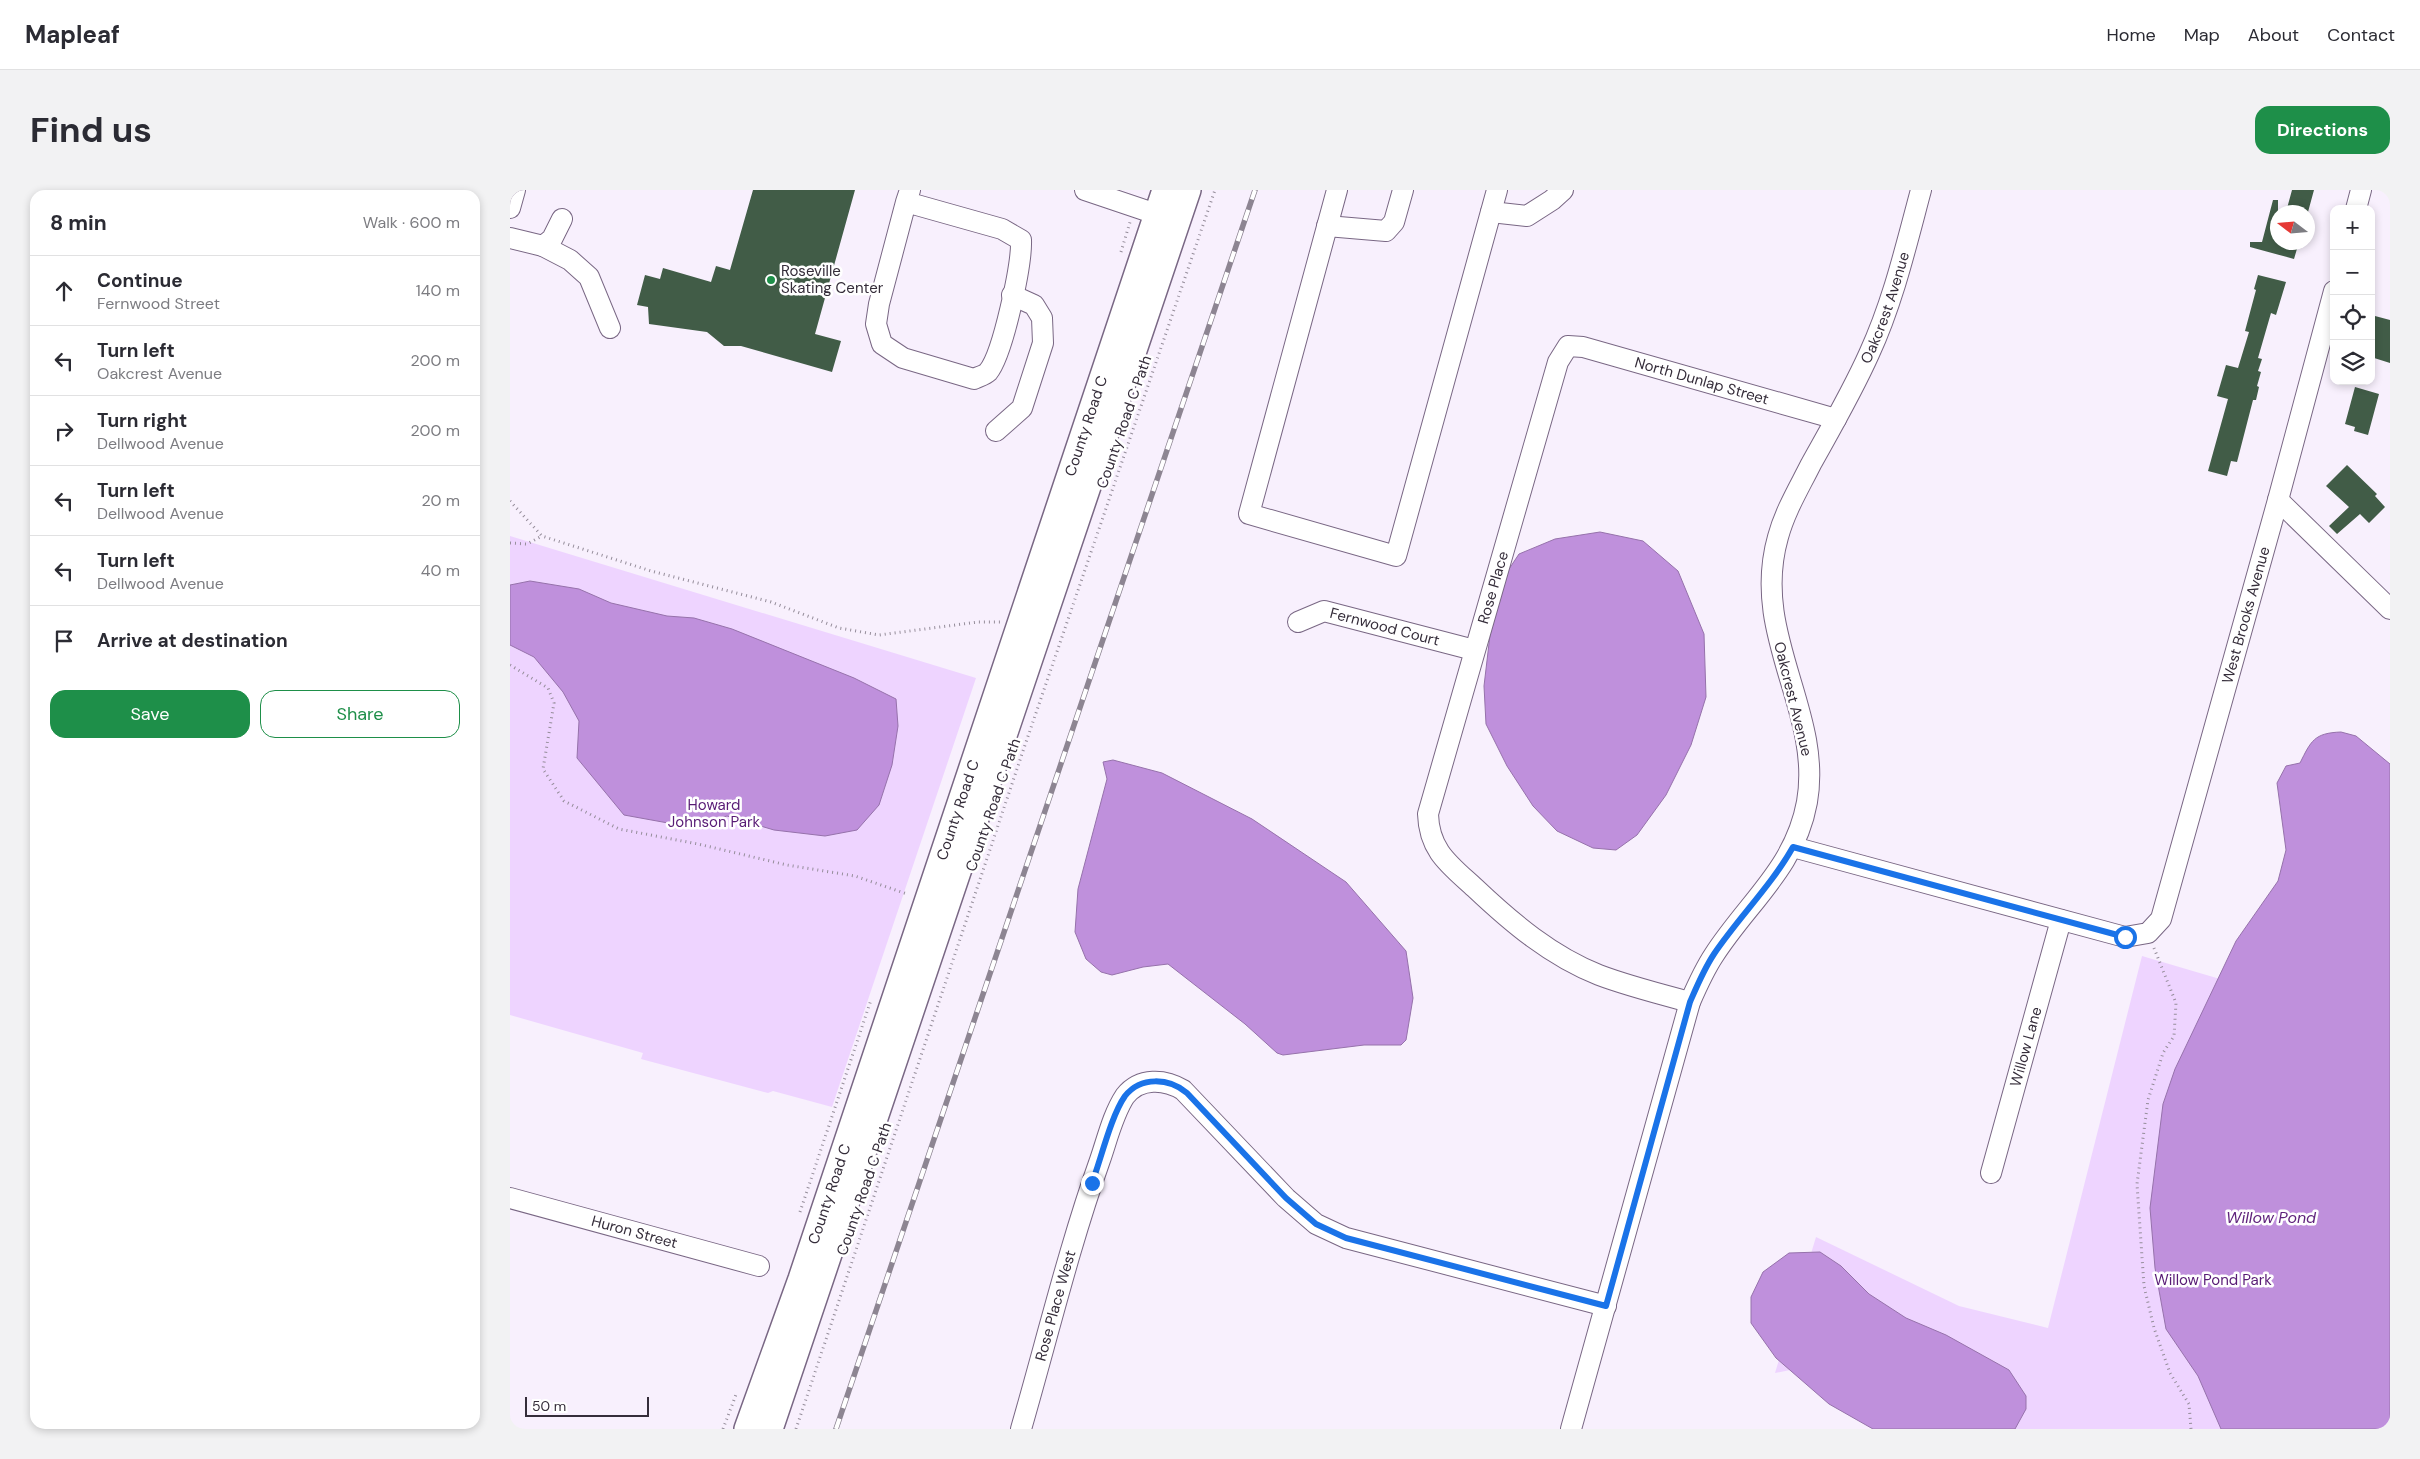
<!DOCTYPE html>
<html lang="en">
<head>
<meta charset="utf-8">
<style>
	:root { --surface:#fff; --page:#f2f2f3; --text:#2b2b33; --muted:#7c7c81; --line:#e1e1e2; --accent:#1e8f49 }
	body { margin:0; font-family:"DM Sans",sans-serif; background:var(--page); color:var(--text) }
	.controls { position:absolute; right:15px; top:15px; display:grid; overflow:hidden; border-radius:10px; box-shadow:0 2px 8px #0003 }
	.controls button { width:45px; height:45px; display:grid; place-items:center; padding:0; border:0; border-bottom:1px solid var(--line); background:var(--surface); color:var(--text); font:25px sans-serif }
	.compass { position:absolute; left:1760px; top:15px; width:45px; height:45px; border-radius:50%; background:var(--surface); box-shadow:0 2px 8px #0003; rotate:286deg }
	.scale { position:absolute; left:15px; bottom:12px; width:124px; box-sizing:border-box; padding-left:5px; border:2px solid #352d3a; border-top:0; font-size:14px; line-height:18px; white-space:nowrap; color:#352d3a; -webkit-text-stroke:4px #fff; paint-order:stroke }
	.stop { position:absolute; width:15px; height:15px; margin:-11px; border:4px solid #1a73e8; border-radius:50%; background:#fff }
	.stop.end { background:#1a73e8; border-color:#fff; box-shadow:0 1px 5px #0008 }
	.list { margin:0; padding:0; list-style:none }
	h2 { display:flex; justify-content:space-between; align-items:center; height:65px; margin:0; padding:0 20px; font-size:21px }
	h2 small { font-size:16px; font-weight:400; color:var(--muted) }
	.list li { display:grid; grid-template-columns:32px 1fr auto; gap:15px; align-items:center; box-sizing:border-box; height:70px; padding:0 20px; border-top:1px solid var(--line) }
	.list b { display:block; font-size:19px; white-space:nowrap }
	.list p { margin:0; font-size:16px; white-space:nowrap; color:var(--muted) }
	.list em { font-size:16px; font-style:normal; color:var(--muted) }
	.actions { display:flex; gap:10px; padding:15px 20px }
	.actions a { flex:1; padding:11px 0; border:1px solid var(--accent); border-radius:15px; text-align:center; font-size:18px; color:var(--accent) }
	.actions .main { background:var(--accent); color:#fff }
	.icon { flex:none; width:28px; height:28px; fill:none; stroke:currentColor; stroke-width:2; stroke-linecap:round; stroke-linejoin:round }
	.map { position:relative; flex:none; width:1880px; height:1239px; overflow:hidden; border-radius:15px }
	header { display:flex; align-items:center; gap:30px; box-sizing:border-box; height:70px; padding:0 25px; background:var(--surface); border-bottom:1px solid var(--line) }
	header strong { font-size:24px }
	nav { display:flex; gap:28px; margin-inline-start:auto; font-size:18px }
	.intro { display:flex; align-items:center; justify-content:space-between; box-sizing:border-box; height:120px; padding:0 30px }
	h1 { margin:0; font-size:35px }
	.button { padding:12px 22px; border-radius:15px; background:var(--accent); color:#fff; font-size:18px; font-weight:700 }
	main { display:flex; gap:30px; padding:0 30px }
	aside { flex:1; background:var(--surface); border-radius:15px; box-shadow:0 2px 8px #0003 }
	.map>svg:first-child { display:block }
	.green { fill:#eed4ff }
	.water { fill:#bf90dc; stroke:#9672ab }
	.building { fill:#415c47 }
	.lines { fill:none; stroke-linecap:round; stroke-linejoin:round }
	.minor-casing { stroke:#796784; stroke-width:22 }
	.major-casing { stroke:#796784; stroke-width:28 }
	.path { stroke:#958d9a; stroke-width:3; stroke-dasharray:1 4; stroke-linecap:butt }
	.minor { stroke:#fff; stroke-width:20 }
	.major { stroke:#fff; stroke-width:25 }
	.rail-casing { stroke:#8d8592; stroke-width:5.5 }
	.rail { stroke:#fff; stroke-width:4; stroke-dasharray:11; stroke-linecap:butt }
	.route { stroke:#1a73e8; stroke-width:6 }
	.poi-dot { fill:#1e8f49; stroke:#fff; stroke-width:2 }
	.labels { text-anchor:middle; stroke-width:5; stroke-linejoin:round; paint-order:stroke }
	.poi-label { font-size:15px; fill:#352d3a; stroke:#fff; text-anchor:start }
	.street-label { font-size:15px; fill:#352d3a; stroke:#fff }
	.park-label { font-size:15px; fill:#581b75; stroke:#fff }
	.water-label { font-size:16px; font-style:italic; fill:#5f237c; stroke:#fff }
</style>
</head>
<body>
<header>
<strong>Mapleaf</strong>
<nav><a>Home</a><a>Map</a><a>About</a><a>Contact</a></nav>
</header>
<div class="intro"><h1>Find us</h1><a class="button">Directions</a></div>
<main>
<aside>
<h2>8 min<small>Walk · 600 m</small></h2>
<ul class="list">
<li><svg class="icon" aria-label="ahead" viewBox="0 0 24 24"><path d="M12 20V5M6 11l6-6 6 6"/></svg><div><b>Continue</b><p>Fernwood Street</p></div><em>140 m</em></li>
<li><svg class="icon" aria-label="left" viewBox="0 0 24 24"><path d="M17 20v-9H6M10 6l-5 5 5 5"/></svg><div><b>Turn left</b><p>Oakcrest Avenue</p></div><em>200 m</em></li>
<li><svg class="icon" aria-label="right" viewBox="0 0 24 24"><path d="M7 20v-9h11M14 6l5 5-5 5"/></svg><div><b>Turn right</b><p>Dellwood Avenue</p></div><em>200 m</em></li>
<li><svg class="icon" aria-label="left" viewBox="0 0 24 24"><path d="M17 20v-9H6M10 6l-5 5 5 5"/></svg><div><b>Turn left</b><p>Dellwood Avenue</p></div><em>20 m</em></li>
<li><svg class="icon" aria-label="left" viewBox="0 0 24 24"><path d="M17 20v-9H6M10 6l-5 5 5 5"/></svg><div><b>Turn left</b><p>Dellwood Avenue</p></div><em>40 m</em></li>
<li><svg class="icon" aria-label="arrive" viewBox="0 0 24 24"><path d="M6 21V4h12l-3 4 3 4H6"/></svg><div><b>Arrive at destination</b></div></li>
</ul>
<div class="actions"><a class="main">Save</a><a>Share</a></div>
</aside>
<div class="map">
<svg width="1880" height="1239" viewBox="0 0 1880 1239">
	<rect width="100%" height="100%" fill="#f8f0fd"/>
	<path class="green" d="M0 346 466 488 322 917 263 901 258 903 131 869 133 863 0 825Z
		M1632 766 1771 807 1880 1239H1500L1334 1169 1265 1183 1306 1047 1449 1116 1538 1138Z"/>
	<path class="water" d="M1090 342 1133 351 1168 381 1194 444 1196 507 1181 555 1156 605 1127 645 1106 660 1083 658 1047 641 1023 616 997 576 976 534 974 496 980 445 997 382 1009 364 1045 349Z
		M20 391 69 399 101 413 157 426 184 428 222 439 344 488 386 509 388 536 382 575 369 615 347 640 315 646 264 640 217 626 180 637 114 625 67 568 69 531 53 502 24 467 0 455V395Z
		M1831 542 1846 546 1880 574V1239H1711L1688 1186 1656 1139 1645 1078 1640 1018 1653 914 1665 879 1726 751 1768 691 1776 660 1767 593 1776 576 1790 573C1801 551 1804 543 1831 542Z
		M603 570 652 583 742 629 836 692 896 761 903 808 896 850 891 855H854L773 865 767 863 735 834 658 774 633 777 602 785 591 782 576 769 565 742 568 699 597 589 593 572Z
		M1310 1062 1331 1076 1359 1104 1396 1128 1436 1145 1499 1180 1516 1206V1219L1505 1239H1363L1319 1214 1266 1168 1241 1133V1107L1253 1082 1279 1063Z"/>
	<path class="building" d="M243 0H345L305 144 331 151 322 182 231 156H214L197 142 139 134 138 117 127 115 135 85 150 89 153 78 201 92 206 76 220 80Z
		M1782 0H1804L1798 22H1776Z
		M1763 10H1768V52H1789L1784 69 1740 57V52H1752Z
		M1748 85 1776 92 1766 125 1761 123 1748 168 1752 169 1748 181 1751 182 1747 196 1749 197 1746 210H1743L1727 272 1721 271 1717 286 1698 281 1718 209 1707 206 1716 175 1728 178 1739 142 1735 141 1746 100 1744 99Z
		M1865 126 1880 130V173L1861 167V140Z
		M1845 197 1869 204 1858 245 1844 241 1845 237 1835 234Z
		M1837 275 1867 304 1865 306 1875 317 1859 333 1850 324 1827 344 1819 336 1839 317 1816 296Z"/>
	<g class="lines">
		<g class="minor-casing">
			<g id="minor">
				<path d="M575 0 661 29"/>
				<path d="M827 0 739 324 886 366 987 0"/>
				<path d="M396 12 492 39 511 50C512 74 493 164 478 182 475 185 468 187 464 189L393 168 372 154 366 134 369 114 396 12 400 0"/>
				<path d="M0 18 5 0"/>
				<path d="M1846 19 1851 0"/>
				<path d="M981 22 1017 26 1042 10 1053 0"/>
				<path d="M817 36 876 41 884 32 893 0"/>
				<path d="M0 48 33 56 42 49 52 29"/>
				<path d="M33 56 60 70 79 87 100 138"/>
				<path d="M486 241 512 218 533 153 532 128 524 115 502 105"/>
				<path d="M1768 310 1880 419"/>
				<path id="s1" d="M788 432 814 421 964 460"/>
				<path id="s2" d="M1283 657 1615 747 1638 743 1651 729 1768 310 1824 101"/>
				<path id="s3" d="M1180 812C1150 804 1118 796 1089 785 1041 766 1002 733 965 698 940 675 919 661 918 624L1048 172 1058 156 1073 157 1326 229"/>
				<path id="s4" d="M1481 983 1551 730"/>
				<path id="s5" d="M0 1008 249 1076"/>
				<path id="s6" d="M511 1239C537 1149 559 1057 590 970 597 950 603 924 615 906 630 887 655 889 673 900L776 1008 806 1034 836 1048 1096 1116"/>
				<path id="s7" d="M1061 1239 1180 812C1187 796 1194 780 1204 765 1238 712 1285 678 1297 612 1313 521 1240 445 1268 347 1275 321 1289 298 1301 274 1321 238 1342 202 1359 164 1383 112 1396 56 1411 0"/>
			</g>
		</g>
		<g class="major-casing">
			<g id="major">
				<path id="s8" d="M237 1239 291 1089 655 0"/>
				<path d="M260 1239 678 0"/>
			</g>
		</g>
		<path class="path" d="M611 62 620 32
			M0 311 32 346 141 381 261 412 329 438 369 445 468 432H491
			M0 353 17 354 32 346
			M0 475 38 498 44 513 33 579 54 611 109 639 188 654 277 675 345 686 397 704
			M1644 758 1666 813 1664 846 1653 863 1638 910 1627 994 1634 1096 1644 1138 1660 1183 1679 1214 1681 1239
			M290 1022 361 810
			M213 1239 227 1202
			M286 1239 514 558 705 0"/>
		<use href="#minor" class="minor"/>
		<use href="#major" class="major"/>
		<g class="rail-casing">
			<path id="rail" d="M326 1239 745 0"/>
		</g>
		<use href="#rail" class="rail"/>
	</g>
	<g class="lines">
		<path class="route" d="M582 993C591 969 601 926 615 906 631 886 659 888 677 903L776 1008 806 1034 836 1048 1096 1116 1180 812C1187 796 1194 779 1204 764 1229 727 1261 696 1283 657L1615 747"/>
	</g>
	<circle class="poi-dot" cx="261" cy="90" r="5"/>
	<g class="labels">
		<g class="poi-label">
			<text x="271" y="86">Roseville<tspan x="271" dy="17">Skating Center</tspan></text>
		</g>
		<g class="street-label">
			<text dy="5" stroke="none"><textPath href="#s7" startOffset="1201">Oakcrest Avenue</textPath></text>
			<text dy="5" stroke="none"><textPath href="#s3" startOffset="966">North Dunlap Street</textPath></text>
			<text transform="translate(614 232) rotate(-71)" y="5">County Road C Path</text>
			<text dy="5" stroke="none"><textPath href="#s8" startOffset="1059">County Road C</textPath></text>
			<text dy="5" stroke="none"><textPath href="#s3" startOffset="574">Rose Place</textPath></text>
			<text dy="5" stroke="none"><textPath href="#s2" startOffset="702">West Brooks Avenue</textPath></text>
			<text dy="5" stroke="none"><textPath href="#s1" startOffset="91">Fernwood Court</textPath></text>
			<text transform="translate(1283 509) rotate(76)" y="5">Oakcrest Avenue</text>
			<text transform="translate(483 615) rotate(-71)" y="5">County Road C Path</text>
			<text dy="5" stroke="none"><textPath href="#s8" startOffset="654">County Road C</textPath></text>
			<text dy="5" stroke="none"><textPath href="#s4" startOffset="131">Willow Lane</textPath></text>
			<text transform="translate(354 999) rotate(-71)" y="5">County Road C Path</text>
			<text dy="5" stroke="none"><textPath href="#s8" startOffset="249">County Road C</textPath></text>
			<text dy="5" stroke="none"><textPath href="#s5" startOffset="129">Huron Street</textPath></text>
			<text dy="5" stroke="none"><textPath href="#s6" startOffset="128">Rose Place West</textPath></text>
		</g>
		<g class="park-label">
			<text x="204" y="620">Howard<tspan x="204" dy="17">Johnson Park</tspan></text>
			<text x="1703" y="1095">Willow Pond Park</text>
		</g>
		<g class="water-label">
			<text x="1761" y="1033">Willow Pond</text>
		</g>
	</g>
</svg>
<div class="controls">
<button>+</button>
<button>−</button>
<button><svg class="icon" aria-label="locate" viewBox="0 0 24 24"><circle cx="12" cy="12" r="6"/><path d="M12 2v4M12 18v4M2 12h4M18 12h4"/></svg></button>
<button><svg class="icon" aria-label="layers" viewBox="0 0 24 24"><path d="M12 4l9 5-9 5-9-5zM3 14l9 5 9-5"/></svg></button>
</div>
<svg class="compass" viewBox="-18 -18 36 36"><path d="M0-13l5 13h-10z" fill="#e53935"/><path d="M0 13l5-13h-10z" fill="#7c7c81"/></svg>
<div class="scale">50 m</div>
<div class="stop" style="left:1615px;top:747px"></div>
<div class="stop end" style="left:582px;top:993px"></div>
</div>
</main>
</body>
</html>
